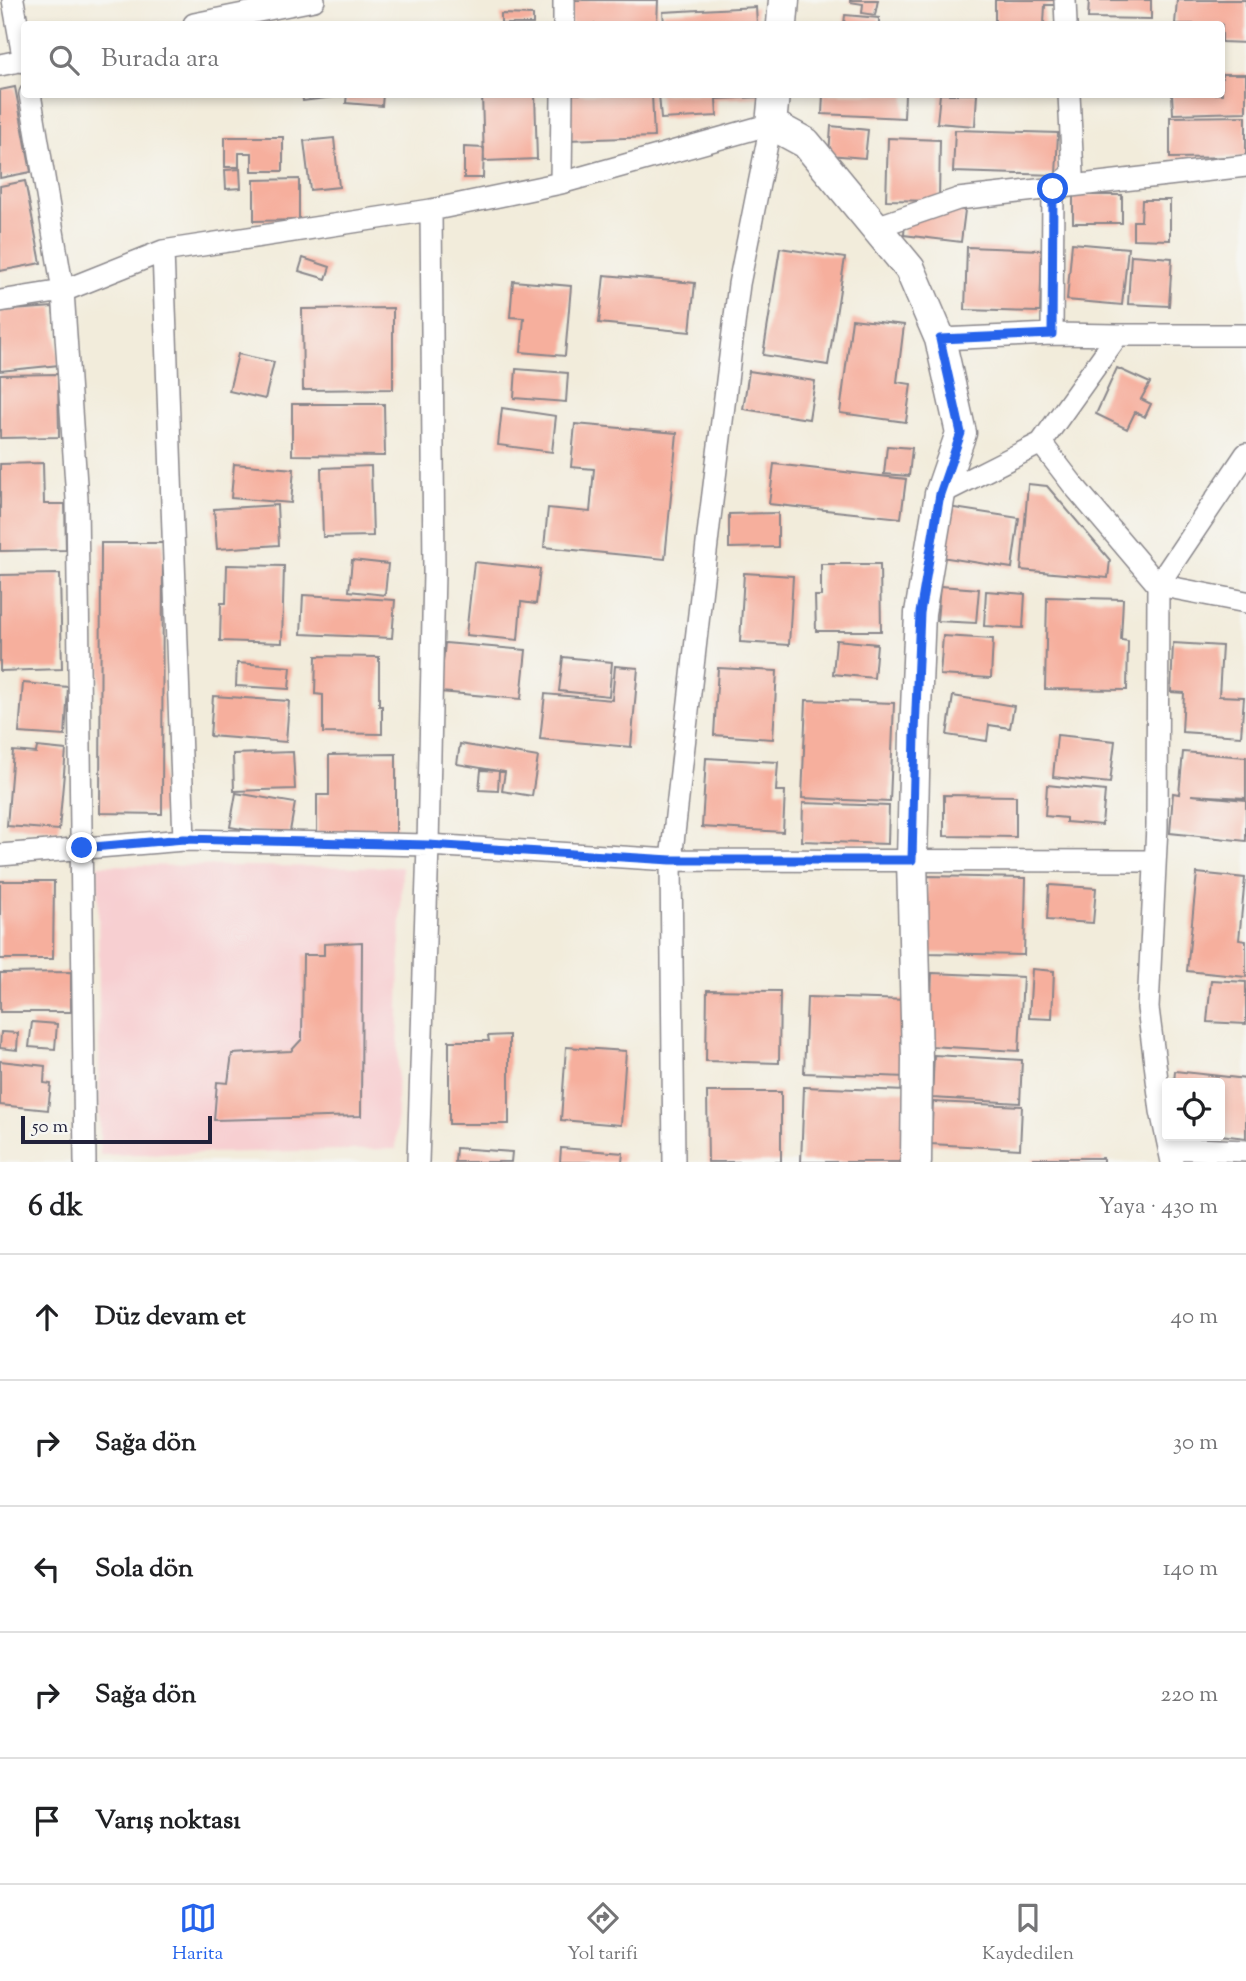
<!DOCTYPE html>
<html lang="tr">
<head>
<meta charset="utf-8">
<style>
	:root { --surface:#fff; --page:#f2f2f2; --text:#202124; --muted:#757577; --line:#e0e0e0; --accent:#2563eb }
	body { margin:0; font-family:"Sorts Mill Goudy",serif; background:var(--page); color:var(--text) }
	.controls { position:absolute; right:21px; bottom:21px; display:grid; overflow:hidden; border-radius:7px; box-shadow:0 4px 10px #0003 }
	.controls button { width:63px; height:63px; display:grid; place-items:center; padding:0; border:0; border-bottom:2px solid var(--line); background:var(--surface); color:var(--text); font:35px sans-serif }
	.scale { position:absolute; left:21px; bottom:18px; width:191px; box-sizing:border-box; padding-left:7px; border:4px solid #22223b; border-top:0; font-size:19px; line-height:24px; white-space:nowrap; color:#22223b; -webkit-text-stroke:5px #f6f6f2; paint-order:stroke }
	.stop { position:absolute; width:21px; height:21px; margin:-16px; border:5px solid #2563eb; border-radius:50%; background:#fff }
	.stop.end { background:#2563eb; border-color:#fff; box-shadow:0 2px 7px #0008 }
	.list { margin:0; padding:0; list-style:none }
	h2 { display:flex; justify-content:space-between; align-items:center; height:91px; margin:0; padding:0 28px; font-size:30px }
	h2 small { font-size:23px; font-weight:400; color:var(--muted) }
	.list li { display:grid; grid-template-columns:46px 1fr auto; gap:21px; align-items:center; box-sizing:border-box; height:126px; padding:0 28px; border-top:2px solid var(--line) }
	.list b { display:block; font-size:26px; white-space:nowrap }
	.list em { font-size:23px; font-style:normal; color:var(--muted) }
	.icon { flex:none; width:38px; height:38px; fill:none; stroke:currentColor; stroke-width:2; stroke-linecap:round; stroke-linejoin:round }
	.map { position:relative; flex:none; width:1246px; height:1162px; overflow:hidden }
	.search { position:absolute; background:var(--surface); box-shadow:0 4px 10px #0003; left:21px; right:21px; top:21px; height:77px; display:flex; align-items:center; gap:18px; box-sizing:border-box; padding:0 24px; border-radius:7px; color:var(--muted); font-size:26px }
	.sheet { height:721px; background:var(--surface) }
	nav { display:flex; justify-content:space-around; align-items:center; box-sizing:border-box; height:98px; border-top:2px solid var(--line); background:var(--surface); font-size:19px; color:var(--muted) }
	nav a { display:grid; justify-items:center; gap:4px }
	nav .on { color:var(--accent) }
	.map>svg:first-child { display:block }
	.built { fill:#f7cfd1 }
	.building { fill:#f6af9d }
	.lines { fill:none; stroke-linecap:round; stroke-linejoin:round }
	.street-casing { stroke:#8a878b; stroke-width:24 }
	.secondary-casing { stroke:#8a878b; stroke-width:33 }
	.street { stroke:#fff; stroke-width:21 }
	.secondary { stroke:#fff; stroke-width:30 }
	.route { stroke:#2563eb; stroke-width:9 }
</style>
</head>
<body>
<div class="map">
<svg width="1246" height="1162" viewBox="0 0 1246 1162">
	<rect width="100%" height="100%" fill="#f6f6f2"/>
	<filter id="ink" filterUnits="userSpaceOnUse"><feTurbulence type="fractalNoise" baseFrequency=".0143" numOctaves="2"/><feDisplacementMap in="SourceGraphic" scale="14" xChannelSelector="R" yChannelSelector="G"/><feConvolveMatrix kernelMatrix="1 2 1 2 8 2 1 2 1" color-interpolation-filters="sRGB"/></filter>
	<filter id="wash" filterUnits="userSpaceOnUse"><feTurbulence type="fractalNoise" baseFrequency=".00686" numOctaves="4" result="noise"/><feDisplacementMap in="SourceGraphic" scale="28" xChannelSelector="R" yChannelSelector="G"/><feGaussianBlur stdDeviation="1.57" result="paint"/><feColorMatrix in="noise" values="0 0 0 0 0 0 0 0 0 0 0 0 0 0 0 0 0 1.4 0 .05"/><feComposite in="paint" operator="in"/></filter>
	<g filter="url(#wash)">
		<rect width="100%" height="100%" fill="#f2ecdb"/>
		<path class="built" d="M98 865 402 867 396 1149 100 1155Z"/>
		<g id="blocks">
			<path class="building" d="M572 0H658L657 24H571Z
				M850 0H878L875 15 862 13 863 4 850 2Z
				M995 0H1059V5H1045L1044 24H995Z
				M1089 0H1151V19L1088 18Z
				M1177 0H1246V43L1222 42V24H1175Z
				M756 7 757 24H664L663 12Z
				M501 14 533 15V24H501Z
				M845 15 879 18V24H844Z
				M1222 74H1246V112L1173 114 1172 94H1222Z
				M15 87 31 172 0 178V90Z
				M302 94H341V96L303 101Z
				M347 94H383L382 106 346 103Z
				M482 94H535L537 159 484 161Z
				M565 94H652L654 137 567 140Z
				M659 94H761V97L716 99 717 116 661 119Z
				M823 94H905L904 118 822 114Z
				M940 94H977L975 126 937 123Z
				M1246 116V157L1170 158V117Z
				M831 126 868 130 865 158 829 155Z
				M955 130 1058 133 1056 175 953 172Z
				M225 137H283V171H252V153H239V167H225Z
				M334 138 339 187 310 190 304 141Z
				M888 138 940 140 939 201 886 200Z
				M464 147 484 148 483 178H464Z
				M240 169 241 188 226 189 225 170Z
				M299 179V220L254 221V180Z
				M25 181 41 263 0 271V186Z
				M1073 195H1122V223H1073Z
				M1142 200H1170V240L1133 239V221H1141Z
				M944 207 965 210 961 242 904 235 905 222Z
				M1072 243 1128 248 1122 305 1067 300Z
				M967 247 1042 250 1040 312 965 310Z
				M780 248 845 258 828 365 763 355Z
				M1131 255 1172 258 1169 306 1128 304Z
				M303 258 330 267 326 279 299 271Z
				M604 275 695 283 690 332 599 323Z
				M513 281 571 286 565 356 521 352 524 318 510 317Z
				M53 307 59 365 0 371V311Z
				M393 308V389L303 390 302 309Z
				M852 319 904 325 897 382 911 384 906 422 840 413Z
				M238 354 274 362 265 399 229 391Z
				M1117 368 1150 383 1141 399 1151 404 1145 417 1135 412 1127 429 1096 414Z
				M516 369 568 373 566 402 514 398Z
				M749 371 815 381 809 419 743 409Z
				M58 374 59 437 0 438V375Z
				M292 404H384L385 456 292 455Z
				M502 408 556 416 552 452 498 445Z
				M575 424 677 433 665 559 544 547 548 508 590 512 594 469 571 467Z
				M887 446 912 448 909 476 884 474Z
				M43 463 44 504H65L66 550 0 551V464Z
				M234 464 294 469 291 503 231 498Z
				M774 464 906 479 901 518 769 504Z
				M371 466 373 536 323 537 321 468Z
				M1028 484 1047 486 1110 560 1108 578 1021 570Z
				M277 505 279 545 217 549 214 509Z
				M948 507 1019 518 1012 568 941 557Z
				M778 513V547L729 548V514Z
				M101 543H163L162 814 100 813Z
				M352 560 388 564 385 595 349 591Z
				M474 562 540 569 536 604 521 602 518 640 466 635Z
				M821 564H880L881 631H816L815 596H821Z
				M227 565 284 566 282 643 220 641 221 603H226Z
				M744 573 793 576 789 645 740 642Z
				M60 574 62 669 0 671V575Z
				M940 586 979 589 976 623 937 621Z
				M986 591 1025 594 1023 628 984 626Z
				M303 595 395 600 392 638 301 634Z
				M1047 597 1123 599 1121 640 1128 641 1127 690 1045 689Z
				M943 636 993 639 991 678 940 675Z
				M836 640 877 644 874 678 833 674Z
				M445 643 526 650 521 699 440 692Z
				M1173 643 1222 646 1219 696 1244 697 1241 736 1182 732 1184 693 1171 692Z
				M316 656 379 657V706H382V734L323 733V695L315 694Z
				M563 657 612 662 609 696 559 691Z
				M237 663 291 667 289 689 236 686Z
				M615 666 638 668 631 747 540 739 545 694 612 700Z
				M718 668 777 671 773 739 714 735Z
				M23 683 68 687 65 736 19 733Z
				M213 696 289 701 286 742 210 736Z
				M953 696 1014 706 1010 728 989 725 987 741 947 735Z
				M806 700 894 703 890 802 802 798Z
				M1057 735 1115 741 1110 783 1053 777Z
				M460 744 538 757 532 796 502 791 505 772 457 764Z
				M37 747 66 750 59 830 7 826 13 751 36 753Z
				M293 752 295 789 234 791 233 754Z
				M1183 752 1246 757V798L1191 795 1246 800V841L1170 833 1173 793 1179 794Z
				M396 754V833H317V795H329V755Z
				M706 758 778 762 776 791H785L783 832 702 827Z
				M481 770 499 771 498 791 479 790Z
				M1047 785 1105 791 1102 825 1066 822V818L1045 816Z
				M236 793 295 803 289 837 230 827Z
				M944 795 1016 796V837L944 836Z
				M803 803 889 806 888 844 802 841Z
				M1197 873 1245 878 1239 940 1246 941V977L1187 971Z
				M927 876 1026 878 1024 955 925 953Z
				M0 881H54L53 959H0Z
				M1049 885 1096 888 1093 923 1047 920Z
				M362 942 361 1116 214 1120 217 1082 228 1083 232 1054 291 1051 302 1039 303 955H324V944Z
				M1032 969 1054 971 1052 1019 1029 1018Z
				M71 972V1012H0V973Z
				M932 973 1023 977 1019 1051 929 1046Z
				M1211 980 1246 982V1024L1207 1022Z
				M707 990 780 991 779 1063 706 1061Z
				M807 997 909 1000 906 1077 804 1073Z
				M32 1022 57 1024 55 1049 29 1047Z
				M1 1032 18 1033 17 1050 0 1048Z
				M509 1035V1124H449V1041H489L488 1036Z
				M566 1047 626 1051 621 1125 561 1120Z
				M934 1055 1022 1060 1020 1103 932 1098Z
				M0 1061 45 1066 44 1083 51 1084 48 1110 0 1105Z
				M1175 1071 1246 1079V1138L1220 1135V1083H1174Z
				M804 1087 906 1091 904 1162H801Z
				M707 1092H781V1162H708Z
				M933 1102 1022 1106 1020 1149 931 1144Z
				M456 1148 512 1152 511 1162H455Z
				M561 1148 623 1153 622 1162H560Z
				M1033 1158H1103V1162H1033Z"/>
		</g>
	</g>
	<g filter="url(#ink)">
		<use href="#blocks" fill-opacity="0" stroke="#8a878b" stroke-width="2"/>
		<g class="lines">
			<g class="street-casing">
				<path id="street" d="M13 0 24 62
					M1065 0 1066 24
					M194 24 314 0
					M564 24V0
					M0 65 24 60
					M30 94 63 291 77 499 85 1162
					M561 183 562 94
					M876 227 958 199 1246 166
					M163 251 184 840
					M0 301 63 291 163 251 431 210 561 183 771 124 739 284 709 526 671 860 674 1162
					M1052 334 1053 189 1073 174 1069 94
					M940 339 1052 334 1118 335
					M1041 443 1118 335H1246
					M940 494 1041 443 1074 486 1158 585 1246 602
					M0 855 184 840 428 845 671 860 1155 861
					M1169 1148 1246 1151
					M418 1162 428 845 434 572 431 210
					M1172 1162 1161 1111 1148 1008 1157 826 1158 585 1246 454"/>
			</g>
			<g class="secondary-casing">
				<path id="secondary" d="M782 24 784 0
					M774 94 771 124 806 143 910 269 940 339 961 433 940 494 920 613 915 733 912 860 917 1059 916 1162"/>
			</g>
			<use href="#street" class="street"/>
			<use href="#secondary" class="secondary"/>
		</g>
	</g>
	<g class="lines" filter="url(#ink)">
		<path class="route" d="M82 848 184 839 428 845 671 860H912L915 733 920 613 940 494 961 433 940 339 1052 334 1053 189"/>
	</g>
</svg>
<div class="controls">
<button><svg class="icon" aria-label="locate" viewBox="0 0 24 24"><circle cx="12" cy="12" r="6"/><path d="M12 2v4M12 18v4M2 12h4M18 12h4"/></svg></button>
</div>
<div class="scale">50 m</div>
<div class="stop" style="left:1053px;top:189px"></div>
<div class="stop end" style="left:82px;top:848px"></div>
<div class="search"><svg class="icon" aria-label="search" viewBox="0 0 24 24"><circle cx="10" cy="10" r="6"/><path d="M15 15l6 6"/></svg>Burada ara</div>
</div>
<section class="sheet">
<h2>6 dk<small>Yaya · 430 m</small></h2>
<ul class="list">
<li><svg class="icon" aria-label="ahead" viewBox="0 0 24 24"><path d="M12 20V5M6 11l6-6 6 6"/></svg><div><b>Düz devam et</b></div><em>40 m</em></li>
<li><svg class="icon" aria-label="right" viewBox="0 0 24 24"><path d="M7 20v-9h11M14 6l5 5-5 5"/></svg><div><b>Sağa dön</b></div><em>30 m</em></li>
<li><svg class="icon" aria-label="left" viewBox="0 0 24 24"><path d="M17 20v-9H6M10 6l-5 5 5 5"/></svg><div><b>Sola dön</b></div><em>140 m</em></li>
<li><svg class="icon" aria-label="right" viewBox="0 0 24 24"><path d="M7 20v-9h11M14 6l5 5-5 5"/></svg><div><b>Sağa dön</b></div><em>220 m</em></li>
<li><svg class="icon" aria-label="arrive" viewBox="0 0 24 24"><path d="M6 21V4h12l-3 4 3 4H6"/></svg><div><b>Varış noktası</b></div></li>
</ul>
</section>
<nav>
<a class="on"><svg class="icon" aria-label="map" viewBox="0 0 24 24"><path d="M3 6l6-2 6 2 6-2v14l-6 2-6-2-6 2zM9 4v14M15 6v14"/></svg>Harita</a>
<a><svg class="icon" aria-label="directions" viewBox="0 0 24 24"><path d="M12 3l9 9-9 9-9-9zM9 14v-3h6M13 9l2 2-2 2"/></svg>Yol tarifi</a>
<a><svg class="icon" aria-label="saved" viewBox="0 0 24 24"><path d="M7 4h10v16l-5-4-5 4z"/></svg>Kaydedilen</a>
</nav>
</body>
</html>
